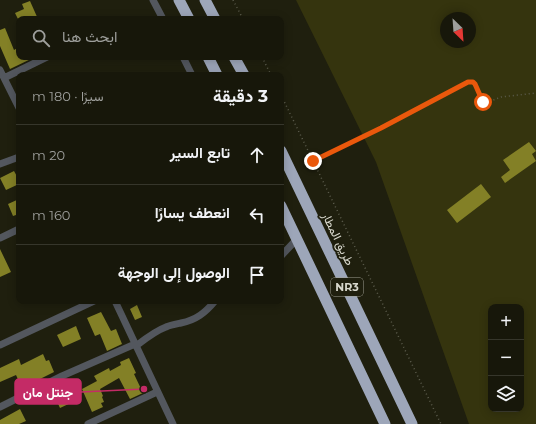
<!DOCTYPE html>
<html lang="ar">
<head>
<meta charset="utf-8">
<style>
	:root { --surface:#17170a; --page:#242418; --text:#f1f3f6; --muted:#9e9f9c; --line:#36362b }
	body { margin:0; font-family:Montserrat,Vazirmatn,sans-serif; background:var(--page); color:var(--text); direction:rtl }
	.controls { position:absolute; right:12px; bottom:12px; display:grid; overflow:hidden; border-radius:8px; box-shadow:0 2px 10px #0003 }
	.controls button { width:36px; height:36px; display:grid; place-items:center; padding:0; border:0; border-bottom:1px solid var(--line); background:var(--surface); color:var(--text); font:20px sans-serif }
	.compass { position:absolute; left:440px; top:12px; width:36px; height:36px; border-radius:50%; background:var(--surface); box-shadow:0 2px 10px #0003; rotate:155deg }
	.stop { position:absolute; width:12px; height:12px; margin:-9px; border:3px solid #ea580c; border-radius:50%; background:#fff }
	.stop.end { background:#ea580c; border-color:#fff; box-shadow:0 1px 4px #0008 }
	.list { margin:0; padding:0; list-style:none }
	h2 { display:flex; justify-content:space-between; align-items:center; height:52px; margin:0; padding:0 16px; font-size:17px }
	h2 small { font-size:13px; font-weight:400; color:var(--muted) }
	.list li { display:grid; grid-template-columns:26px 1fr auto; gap:12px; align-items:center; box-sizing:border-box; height:60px; padding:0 16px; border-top:1px solid var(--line) }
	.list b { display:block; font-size:15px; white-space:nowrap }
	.list em { font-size:13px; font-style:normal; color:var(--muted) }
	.icon { flex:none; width:22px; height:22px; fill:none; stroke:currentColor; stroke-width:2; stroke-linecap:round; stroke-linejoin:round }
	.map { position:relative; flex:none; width:536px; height:424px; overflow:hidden; direction:ltr }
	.search { position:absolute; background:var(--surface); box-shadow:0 2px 10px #0003; left:16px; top:16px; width:268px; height:44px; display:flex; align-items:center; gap:10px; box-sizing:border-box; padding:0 14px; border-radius:8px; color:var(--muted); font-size:15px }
	.panel { position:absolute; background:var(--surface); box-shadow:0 2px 10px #0003; left:16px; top:72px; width:268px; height:232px; border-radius:8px; direction:rtl }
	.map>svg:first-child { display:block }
	.green { fill:#35340e; fill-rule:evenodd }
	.building { fill:#838026 }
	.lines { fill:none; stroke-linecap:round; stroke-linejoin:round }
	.path { stroke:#5d5d4e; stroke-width:1.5; stroke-dasharray:1 3; stroke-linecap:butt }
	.minor { stroke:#53575e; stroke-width:7 }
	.highway { stroke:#9da6b9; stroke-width:11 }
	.route { stroke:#ea580c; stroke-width:5 }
	.labels { text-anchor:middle; stroke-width:4; stroke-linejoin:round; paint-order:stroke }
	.shield { fill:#1f1f0e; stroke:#a0a093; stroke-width:1 }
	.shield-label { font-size:11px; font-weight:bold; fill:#d7d7cc }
	.street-label { font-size:12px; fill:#d7d7cc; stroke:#1f1f0e }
	.leader { fill:none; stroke:#c42b66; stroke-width:1.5 }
	.callout-dot { fill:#c42b66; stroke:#1f1f0e; stroke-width:1.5 }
	.callout { fill:#c42b66; stroke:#c42b66; stroke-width:1.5 }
	.callout-label { font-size:13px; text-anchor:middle; font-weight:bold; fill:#fff }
</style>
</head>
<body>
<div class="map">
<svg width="536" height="424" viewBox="0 0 536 424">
	<rect width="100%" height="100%" fill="#1f1f0e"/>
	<path class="green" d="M296 0H536V424H469L376 162ZM446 18H470V42H446ZM491 307H521V409H491Z"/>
	<path class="building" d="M30 1 38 19H18L15 13 24 9 22 4Z
		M5 28 14 50 19 47V57H35L10 69 0 46V30Z
		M529 142 536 151 532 154 536 161 505 183 501 177 510 170 503 160Z
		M14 171 19 180V184L6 190 0 178Z
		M481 184 491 197 457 223 447 210Z
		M19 199V214L13 216 8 204Z
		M0 249 11 272 0 277Z
		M137 305 142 317 135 320 130 309Z
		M101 312 111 331 116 329 122 344 107 351 100 334 95 336 87 318Z
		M76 326 81 339 63 347 57 335Z
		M43 354 46 361 49 360 54 372 36 381 37 383 23 390 16 375 0 382V368L19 359 21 365Z
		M129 358 136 373 134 374 143 393 130 399 119 378 100 389 103 396 102 397 104 402 101 403 103 407 92 412 82 389 97 381 94 376 109 368 110 371 121 365 120 362Z
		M63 388 64 390 69 388 75 401 60 408 53 393Z
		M20 409 26 421 19 424H0V420Z"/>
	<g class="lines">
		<path class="path" d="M233 0 243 19
			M262 57 271 75
			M281 95 441 424
			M313 161 381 128 468 82H473C479 88 479 99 486 103L501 97 536 93"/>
		<path class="minor" d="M153 0 163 19
			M183 57 192 75
			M0 70 19 108
			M4 78 47 57
			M0 164 19 157
			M0 238 19 229
			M281 256 297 239
			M115 301 173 424
			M0 345 94 301
			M136 346C145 339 155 331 166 327 170 325 176 324 181 323 196 320 205 313 215 301
			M0 407 62 376 135 344
			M88 424 157 392"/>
		<path class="highway" d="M179 0 189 19
			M205 0 215 19
			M208 57 217 75
			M234 57 244 75
			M281 151 412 424
			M281 206 385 424"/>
	</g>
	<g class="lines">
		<path class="route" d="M313 161 381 128 468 82H473L475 84 483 102"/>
	</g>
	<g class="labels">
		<rect class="shield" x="331" y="278" width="32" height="18" rx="3"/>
		<g class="shield-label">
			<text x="347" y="291">NR3</text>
		</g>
		<g class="street-label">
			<text transform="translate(338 239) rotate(64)" y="4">طريق المطار</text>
		</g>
	</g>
	<path class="leader" d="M144 389L81 392"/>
	<circle class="callout-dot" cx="144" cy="389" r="4"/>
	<rect class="callout" x="15" y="379" width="66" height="25" rx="4"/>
	<g class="callout-label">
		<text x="48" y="397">جنتل مان</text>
	</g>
</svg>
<div class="controls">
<button>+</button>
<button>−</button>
<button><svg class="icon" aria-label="layers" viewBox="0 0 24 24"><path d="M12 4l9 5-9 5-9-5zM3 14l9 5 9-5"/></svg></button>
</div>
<svg class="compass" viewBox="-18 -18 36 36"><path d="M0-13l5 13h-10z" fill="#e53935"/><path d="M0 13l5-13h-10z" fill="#9e9f9c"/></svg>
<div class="stop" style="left:483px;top:102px"></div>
<div class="stop end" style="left:313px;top:161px"></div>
<div class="search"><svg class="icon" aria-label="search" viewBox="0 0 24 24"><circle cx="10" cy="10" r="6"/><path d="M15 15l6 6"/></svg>ابحث هنا</div>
<section class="panel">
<h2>3 دقيقة<small>سيرًا · 180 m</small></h2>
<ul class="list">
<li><svg class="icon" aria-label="ahead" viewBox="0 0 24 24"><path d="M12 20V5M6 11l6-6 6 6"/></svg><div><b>تابع السير</b></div><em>20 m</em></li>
<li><svg class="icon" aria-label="left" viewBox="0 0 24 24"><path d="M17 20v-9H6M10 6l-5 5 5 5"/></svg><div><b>انعطف يسارًا</b></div><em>160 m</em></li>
<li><svg class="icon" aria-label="arrive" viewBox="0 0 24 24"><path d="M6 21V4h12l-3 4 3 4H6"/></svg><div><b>الوصول إلى الوجهة</b></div></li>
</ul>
</section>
</div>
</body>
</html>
